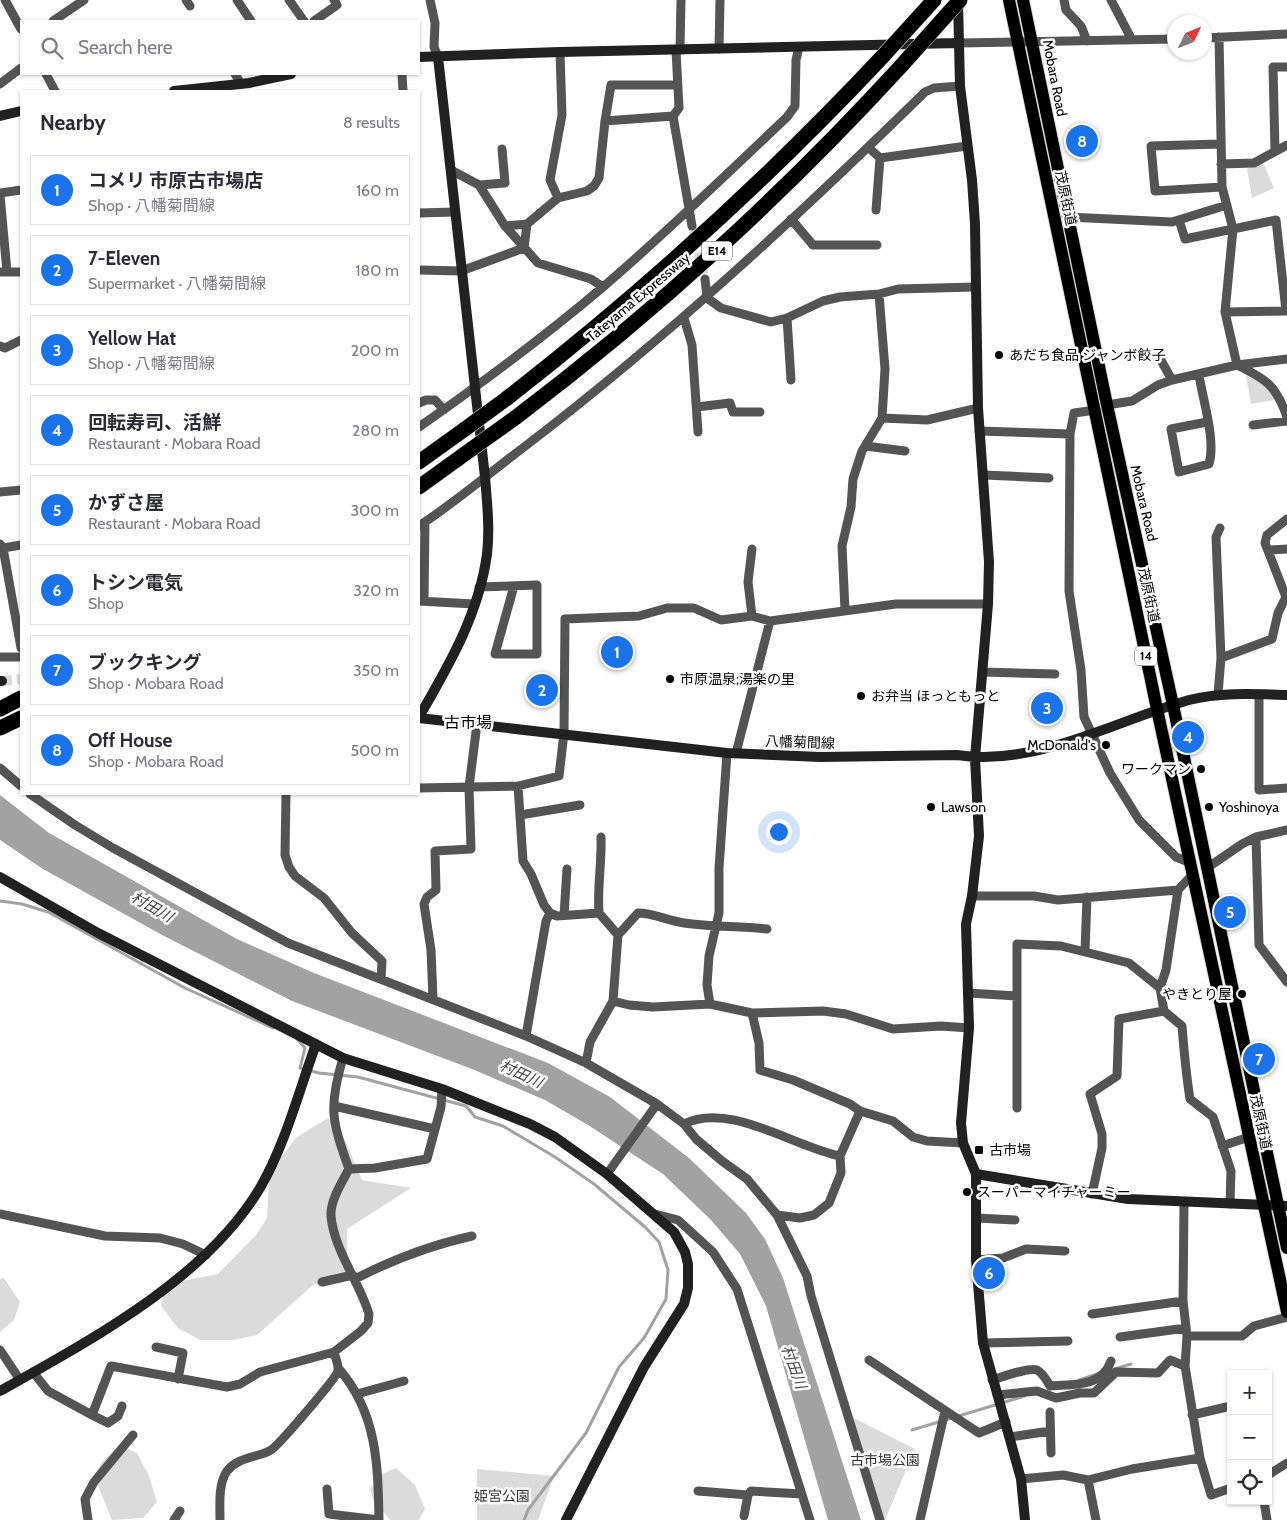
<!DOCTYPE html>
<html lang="en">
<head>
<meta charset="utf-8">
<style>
	:root { --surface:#fff; --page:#f2f2f3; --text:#2b2b33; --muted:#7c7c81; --line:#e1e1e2; --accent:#1a73e8 }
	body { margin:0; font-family:Cabin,"Noto Sans JP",sans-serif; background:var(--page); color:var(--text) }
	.controls { position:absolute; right:15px; bottom:15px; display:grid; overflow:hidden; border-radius:0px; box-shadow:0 1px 4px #0004 }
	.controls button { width:45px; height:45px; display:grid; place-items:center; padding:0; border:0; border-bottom:1px solid var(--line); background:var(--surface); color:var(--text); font:25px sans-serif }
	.compass { position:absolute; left:1167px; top:15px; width:45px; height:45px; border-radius:50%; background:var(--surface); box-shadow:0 1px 4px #0004; rotate:47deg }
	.you { position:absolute; left:778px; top:831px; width:18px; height:18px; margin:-12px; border:4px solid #fff; border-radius:50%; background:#1a73e8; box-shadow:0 0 0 8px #1a73e833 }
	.badge { display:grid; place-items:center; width:32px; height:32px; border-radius:50%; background:var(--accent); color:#fff; font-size:16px; font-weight:700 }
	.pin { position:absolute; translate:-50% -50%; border:2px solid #fff; box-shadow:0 1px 5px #0006 }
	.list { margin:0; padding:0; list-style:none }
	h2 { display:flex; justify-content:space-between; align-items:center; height:65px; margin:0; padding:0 20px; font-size:21px }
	h2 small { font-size:16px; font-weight:400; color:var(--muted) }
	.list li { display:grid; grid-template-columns:32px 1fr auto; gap:15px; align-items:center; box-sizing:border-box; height:70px; margin:0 10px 10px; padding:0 10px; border:1px solid var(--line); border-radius:0px }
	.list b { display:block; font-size:19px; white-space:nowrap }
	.list p { margin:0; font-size:16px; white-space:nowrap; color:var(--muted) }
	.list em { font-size:16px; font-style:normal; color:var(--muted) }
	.icon { flex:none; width:28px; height:28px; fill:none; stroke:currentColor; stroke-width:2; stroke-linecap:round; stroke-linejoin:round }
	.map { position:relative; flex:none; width:1287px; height:1520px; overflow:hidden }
	.search { position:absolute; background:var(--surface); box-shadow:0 1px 4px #0004; left:20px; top:20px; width:400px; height:55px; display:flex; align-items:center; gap:12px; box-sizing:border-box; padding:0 18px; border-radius:0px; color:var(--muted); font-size:19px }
	.panel { position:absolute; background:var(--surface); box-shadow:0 1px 4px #0004; left:20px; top:90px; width:400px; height:705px; border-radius:0px }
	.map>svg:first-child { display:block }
	.green { fill:#dbdbdb }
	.water { fill:#a2a2a2 }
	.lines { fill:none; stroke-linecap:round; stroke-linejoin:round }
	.stream { stroke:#a2a2a2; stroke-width:3 }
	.street-tunnel { stroke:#d9d9d9; stroke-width:9; stroke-dasharray:9 4.5; stroke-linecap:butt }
	.secondary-tunnel { stroke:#d9d9d9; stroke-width:10; stroke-dasharray:10 5; stroke-linecap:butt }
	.primary-casing { stroke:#dbdbdb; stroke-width:14 }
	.highway-casing { stroke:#dbdbdb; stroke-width:16 }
	.street { stroke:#545454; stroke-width:9 }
	.secondary { stroke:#212121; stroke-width:10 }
	.primary { stroke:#000; stroke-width:12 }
	.highway { stroke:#000; stroke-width:15 }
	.highway-bridge-casing { stroke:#dbdbdb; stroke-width:16; stroke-linecap:butt }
	.highway-bridge { stroke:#000; stroke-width:15 }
	.poi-dot { fill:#000; stroke:#fff; stroke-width:2 }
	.labels { text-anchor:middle; stroke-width:5; stroke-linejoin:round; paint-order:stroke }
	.shield { fill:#fff; stroke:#4c4c4c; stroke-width:1 }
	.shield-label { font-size:12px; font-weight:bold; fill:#000 }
	.street-label { font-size:14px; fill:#000; stroke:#fff }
	.poi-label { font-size:14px; fill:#000; stroke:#fff; text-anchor:start }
	.park-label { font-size:14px; fill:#323232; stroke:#fff }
	.water-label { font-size:15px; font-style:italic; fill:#434343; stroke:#fff }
	.quarter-label { font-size:16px; fill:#000; stroke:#fff }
</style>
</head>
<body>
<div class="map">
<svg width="1287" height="1520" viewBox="0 0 1287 1520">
	<rect width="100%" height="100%" fill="#fff"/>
	<path class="green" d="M1263 162 1274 188 1252 198 1247 169Z
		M1246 376C1261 381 1268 386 1275 400L1251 404Z
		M328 1118 344 1138 362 1180 411 1188 347 1229V1279L313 1285 257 1335 232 1340H200L178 1328 161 1306 166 1284 218 1274 256 1235 267 1218 269 1180 275 1165 297 1137Z
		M4 1278 20 1302 14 1320 0 1332V1279Z
		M848 1415 915 1449 885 1520H880Z
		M120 1445 137 1453 149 1476 157 1502 143 1518 112 1520 94 1476 101 1463Z
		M396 1468 415 1485 425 1509 419 1520H390L373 1499 370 1489 382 1474Z
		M477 1469 554 1476 538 1520H477Z"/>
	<path class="water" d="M0 795 49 833 237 939 314 973 548 1063 610 1097 689 1158 746 1213 765 1239 783 1278 861 1520H828L766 1306 740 1254 711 1220 663 1174 588 1125 545 1100 472 1069 292 1001 164 936 43 869 0 840Z"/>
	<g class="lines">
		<path class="stream" d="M0 901 22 904 48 912 185 988 273 1028
			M297 1039 305 1048 300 1068 319 1073 358 1077 466 1106 475 1117 503 1126 555 1157 594 1184 645 1227 659 1242 668 1270 666 1299 644 1338 619 1367 586 1433 528 1510 524 1520
			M1108 1371 1131 1364
			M1079 1380 1097 1374
			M912 1430 1025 1396"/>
		<path class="street-tunnel" d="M692 226 705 279"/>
		<path class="secondary-tunnel" d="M2 681 21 679"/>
		<g class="primary-casing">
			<path id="primary" d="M1009 0 1157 709 1287 1312
				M1023 0 1107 405 1173 705 1287 1248"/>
		</g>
		<g class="highway-casing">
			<path id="highway" d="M506 399C641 294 767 180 884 55
				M515 418C655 312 784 194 902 65
				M419 462 465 429
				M419 487 473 448
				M0 709 21 698
				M0 728 21 718"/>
		</g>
		<path class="street" d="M5 0 21 29
			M186 0 190 6
			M237 0 251 21
			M289 0 304 21
			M430 0 435 23 434 47 438 57
			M1064 0 1066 10 1081 26 1087 41
			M1111 0 1132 40
			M53 21 84 0
			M314 21 337 5 334 0
			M1219 37 1222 187 1233 229 1225 312 1237 365C1266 379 1276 385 1287 417
			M1204 38 1287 34
			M958 43 1174 39
			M719 49 720 0
			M680 50 681 0
			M46 74 55 91
			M235 74 241 84
			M402 74 403 91
			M0 84 21 68
			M673 116 692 226
			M605 121 611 85H678
			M1220 144 1151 146 1155 191 1222 187
			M868 147 880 158 967 146
			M1275 151 1273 67H1287
			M1221 164 1254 163 1287 145
			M451 170 479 185 505 226 527 224 558 198 587 191 594 186 599 178 605 121 673 116 679 108 676 50
			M479 185 505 183 502 149
			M0 193 21 190
			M0 195 7 272
			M558 198 550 180 562 115 560 52
			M876 210 880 158
			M419 213 455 212
			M1068 217 1172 222 1227 205
			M791 219 813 245H877
			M1179 220 1185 239 1276 220 1286 311
			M505 226 538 263 591 279 603 287
			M419 270 461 271 524 248 527 224
			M0 272H21
			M705 279 707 298 721 308 771 322 787 318 823 301 840 297 879 294 898 289 975 287
			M1225 312 1287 311
			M684 318 692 345 698 432
			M787 318 791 380
			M0 346 5 348 21 340
			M1158 355 1172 380
			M1199 375C1203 401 1216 440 1209 464L1179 472 1171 429 1207 422
			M419 403 426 400H435L444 410
			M1107 405 1132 401 1158 385 1172 380 1237 365 1287 359
			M697 407 730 403 733 412H760
			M1096 410 1074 413 1070 434 1069 591 1081 670 1084 717 1110 773 1139 820 1176 857 1191 863
			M882 418 927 420 978 408
			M1253 425 1287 421
			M419 427C482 383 544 337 603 287 666 233 726 175 787 117L795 106 796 60 799 47
			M979 431 1070 434
			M865 446 905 451
			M984 475 1049 478
			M0 492 21 490
			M419 526C457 501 492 471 528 444 669 336 798 216 925 92L934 88 960 86
			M1220 528 1216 537 1221 658
			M0 544 3 548 21 545
			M0 548H3L21 648
			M1269 550 1287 549
			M479 587 537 585V654H495L514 586
			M419 601 474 604
			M424 601 425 522
			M845 610 842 546 851 507 853 479 862 451 882 418 885 369 879 294
			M752 616 748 582 752 549
			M0 657H21
			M982 672 1055 674
			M1218 694 1221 658 1272 639 1278 613 1286 597 1265 543 1267 535 1287 519
			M1259 694V790L1287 788
			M736 753 770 621
			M0 768 21 786
			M518 786 523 861 531 874 544 905 550 913 557 916 599 913 618 935 613 1001 629 1005 653 1007 710 1004 752 1013 823 1011 846 1014 893 1029 941 1026 969 1028
			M419 788 518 786 559 776 564 733 565 619 639 616 667 608H694L721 620 752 616 770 621 896 604H988
			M30 794 75 825 113 848 288 943 526 1036 586 1063 657 1104 684 1124 696 1139 722 1161 747 1179 777 1215 807 1276 811 1296 880 1520
			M286 794 285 855 289 867 295 876 324 898 352 933 382 961 381 979
			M520 815 580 805
			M1256 837 1259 945 1287 982
			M1207 868 1242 844 1256 837 1287 830
			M972 896H1034L1058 900 1178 890
			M599 913C597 888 602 863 601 837
			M564 915 567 869
			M618 935 638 913C654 913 668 921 684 923 711 927 739 926 767 929
			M1085 951 1087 897
			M1160 988 1166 970 1178 890 1193 874
			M968 993 1017 996
			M433 999 431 950 424 904 427 897 436 890 435 851 471 849 469 787 477 724
			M710 1004 707 985 709 956 719 913V868L727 753
			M752 1013 759 1043 760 1070 793 1080 850 1104 860 1111 893 1121 913 1137 927 1141 963 1143
			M526 1036 546 921 550 913
			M586 1063 590 1042 613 1001
			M334 1106 435 1129
			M1017 1108V944L1061 946 1129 963 1160 988 1164 1011 1182 1026C1184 1051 1186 1074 1190 1099L1213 1117 1231 1171 1230 1204
			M684 1124C729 1101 794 1147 840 1156
			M1222 1146 1249 1137
			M349 1169 375 1168 427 1159 441 1107 442 1089
			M607 1174 657 1104
			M1092 1194 1102 1148V1134L1090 1094 1117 1076 1119 1019 1164 1011
			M1184 1203 1183 1301 1187 1336 1185 1366 1200 1458 1211 1495 1231 1488
			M0 1214 105 1236 160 1238 183 1244 206 1255
			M655 1214 678 1220 713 1252 737 1289 810 1520
			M777 1215 800 1218 814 1215 829 1203 841 1173 840 1156 860 1111
			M977 1218 1015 1220
			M976 1260 1003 1258 1026 1249 1065 1251
			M355 1279C392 1260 431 1245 472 1236
			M322 1282 353 1275
			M1092 1314 1183 1301
			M1187 1336H1242L1254 1326 1287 1317
			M1120 1337 1186 1328
			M983 1343 1068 1341
			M156 1347 183 1353 178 1379
			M0 1350 20 1380
			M869 1360 979 1433 1006 1422
			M339 1369C377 1413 378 1464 379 1520
			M33 1372 48 1391 92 1415 111 1366 227 1387 240 1384 260 1372 334 1352 361 1331 368 1323 369 1314C359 1281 334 1250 331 1216 330 1201 342 1182 349 1169 332 1121 328 1108 343 1058
			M992 1380C1002 1377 1029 1367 1037 1370 1043 1373 1047 1381 1050 1386 1074 1384 1101 1388 1111 1361
			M357 1394 404 1381
			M997 1395 1037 1391 1056 1398 1080 1393H1094L1116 1372 1158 1373 1170 1360 1185 1366
			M1050 1412 1051 1453
			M92 1415 108 1423 118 1416 122 1406
			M1192 1415 1231 1406
			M1010 1437 1050 1431
			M1268 1475 1287 1463
			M1021 1479 1063 1475 1088 1480 1132 1469 1200 1458
			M1088 1480 1096 1520
			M327 1489 329 1514 379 1520
			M698 1491 748 1495
			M1264 1501 1267 1520
			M744 1516 748 1495 751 1491 802 1494
			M88 1520 85 1499 94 1482 133 1435
			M174 1520 180 1511
			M220 1520C220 1505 218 1484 227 1471 239 1456 258 1458 271 1450 279 1445 337 1377 338 1371 339 1365 335 1357 334 1352
			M920 1520 945 1411"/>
		<path class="secondary" d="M958 1 960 86 972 180 975 224 978 408 989 562 988 604 975 758 979 836 972 896 966 924 969 1028 961 1123 963 1143 976 1174V1260L983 1343 1021 1479 1025 1520
			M419 57 560 52 958 43
			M174 91 249 83 291 74
			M0 116 21 111
			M0 681H2
			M419 717C449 665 479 614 487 554 490 529 487 502 485 477L438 57
			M419 718 727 753 820 757 957 755C1036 767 1114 721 1189 700 1221 692 1254 694 1287 695
			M0 877 98 933 343 1058 442 1089 530 1124 555 1137 607 1174 674 1232 685 1252 688 1264V1288L684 1304 644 1367 566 1520
			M976 1174 1128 1199 1287 1206
			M0 1391C89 1341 206 1279 260 1188 285 1145 299 1091 316 1044"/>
		<use href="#primary" class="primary"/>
		<use href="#highway" class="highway"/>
		<g class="highway-bridge-casing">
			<path id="highway-bridge" d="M884 55 934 0
				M902 65 960 0
				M465 429 506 399
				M473 448 515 418"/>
		</g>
		<use href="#highway-bridge" class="highway-bridge"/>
	</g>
	<g class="poi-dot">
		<circle cx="999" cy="355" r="5"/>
		<circle cx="670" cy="679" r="5"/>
		<circle cx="861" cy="696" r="5"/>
		<circle cx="1106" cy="745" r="5"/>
		<circle cx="1201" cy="769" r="5"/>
		<circle cx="931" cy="807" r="5"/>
		<circle cx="1209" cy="807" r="5"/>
		<circle cx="1242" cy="994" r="5"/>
		<rect x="974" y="1145" width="10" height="10" rx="2.5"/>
		<circle cx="967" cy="1192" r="5"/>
	</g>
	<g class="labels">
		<g class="shield">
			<rect x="702" y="241.5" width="30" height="19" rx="4"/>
			<rect x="1135" y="646.5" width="22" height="19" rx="4"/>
		</g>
		<g class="shield-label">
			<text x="717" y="255">E14</text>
			<text x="1146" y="660">14</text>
		</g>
		<g class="street-label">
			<text transform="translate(1055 78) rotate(79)" y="5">Mobara Road</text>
			<text transform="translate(1066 198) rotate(78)" y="5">茂原街道</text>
			<text transform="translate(638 297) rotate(-40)" y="5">Tateyama Expressway</text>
			<text transform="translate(1144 503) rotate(77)" y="5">Mobara Road</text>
			<text transform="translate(1149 595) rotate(78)" y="5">茂原街道</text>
			<text transform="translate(800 742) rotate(2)" y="5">八幡菊間線</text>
			<text transform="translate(1261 1122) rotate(78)" y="5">茂原街道</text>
		</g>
		<g class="poi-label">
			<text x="1009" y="360">あだち食品 ジャンボ餃子</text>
			<text x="680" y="684">市原温泉;湯楽の里</text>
			<text x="871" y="701">お弁当 ほっともっと</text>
			<text x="1096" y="750" text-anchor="end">McDonald's</text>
			<text x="1191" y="774" text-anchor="end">ワークマン</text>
			<text x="941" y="812">Lawson</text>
			<text x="1219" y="812">Yoshinoya</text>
			<text x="1232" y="999" text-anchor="end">やきとり屋</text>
			<text x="989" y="1155">古市場</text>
			<text x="977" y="1197">スーパーマイチャーミー</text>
		</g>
		<g class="park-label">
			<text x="885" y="1465">古市場公園</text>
			<text x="502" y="1501">姫宮公園</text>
		</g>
		<g class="water-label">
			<text transform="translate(152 907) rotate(30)" y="5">村田川</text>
			<text transform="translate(521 1074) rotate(25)" y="5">村田川</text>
			<text transform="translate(794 1367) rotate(70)" y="5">村田川</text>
		</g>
		<g class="quarter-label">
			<text x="468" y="728">古市場</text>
		</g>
	</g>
</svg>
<div class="controls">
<button>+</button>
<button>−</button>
<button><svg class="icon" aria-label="locate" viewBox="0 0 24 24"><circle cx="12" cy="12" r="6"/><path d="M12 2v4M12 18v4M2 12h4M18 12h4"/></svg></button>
</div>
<svg class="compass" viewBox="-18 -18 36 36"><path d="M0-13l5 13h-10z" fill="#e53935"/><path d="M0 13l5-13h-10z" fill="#7c7c81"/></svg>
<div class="you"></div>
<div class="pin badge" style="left:617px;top:652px">1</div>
<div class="pin badge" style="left:542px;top:690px">2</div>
<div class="pin badge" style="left:1047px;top:708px">3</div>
<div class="pin badge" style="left:1188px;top:737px">4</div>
<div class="pin badge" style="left:1230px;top:912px">5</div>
<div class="pin badge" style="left:989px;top:1273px">6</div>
<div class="pin badge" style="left:1259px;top:1059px">7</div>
<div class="pin badge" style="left:1082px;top:141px">8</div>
<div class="search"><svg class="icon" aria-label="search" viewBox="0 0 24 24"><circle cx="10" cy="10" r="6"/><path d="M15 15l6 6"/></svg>Search here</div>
<section class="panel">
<h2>Nearby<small>8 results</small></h2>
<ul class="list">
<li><span class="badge">1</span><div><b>コメリ 市原古市場店</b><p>Shop · 八幡菊間線</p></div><em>160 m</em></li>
<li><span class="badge">2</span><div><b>7-Eleven</b><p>Supermarket · 八幡菊間線</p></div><em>180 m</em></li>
<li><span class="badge">3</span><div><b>Yellow Hat</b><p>Shop · 八幡菊間線</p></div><em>200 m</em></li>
<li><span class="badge">4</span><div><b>回転寿司、活鮮</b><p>Restaurant · Mobara Road</p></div><em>280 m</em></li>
<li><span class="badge">5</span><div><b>かずさ屋</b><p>Restaurant · Mobara Road</p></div><em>300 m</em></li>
<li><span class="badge">6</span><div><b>トシン電気</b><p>Shop</p></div><em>320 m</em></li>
<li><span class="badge">7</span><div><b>ブックキング</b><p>Shop · Mobara Road</p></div><em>350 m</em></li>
<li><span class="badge">8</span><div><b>Off House</b><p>Shop · Mobara Road</p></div><em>500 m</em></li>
</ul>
</section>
</div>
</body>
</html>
